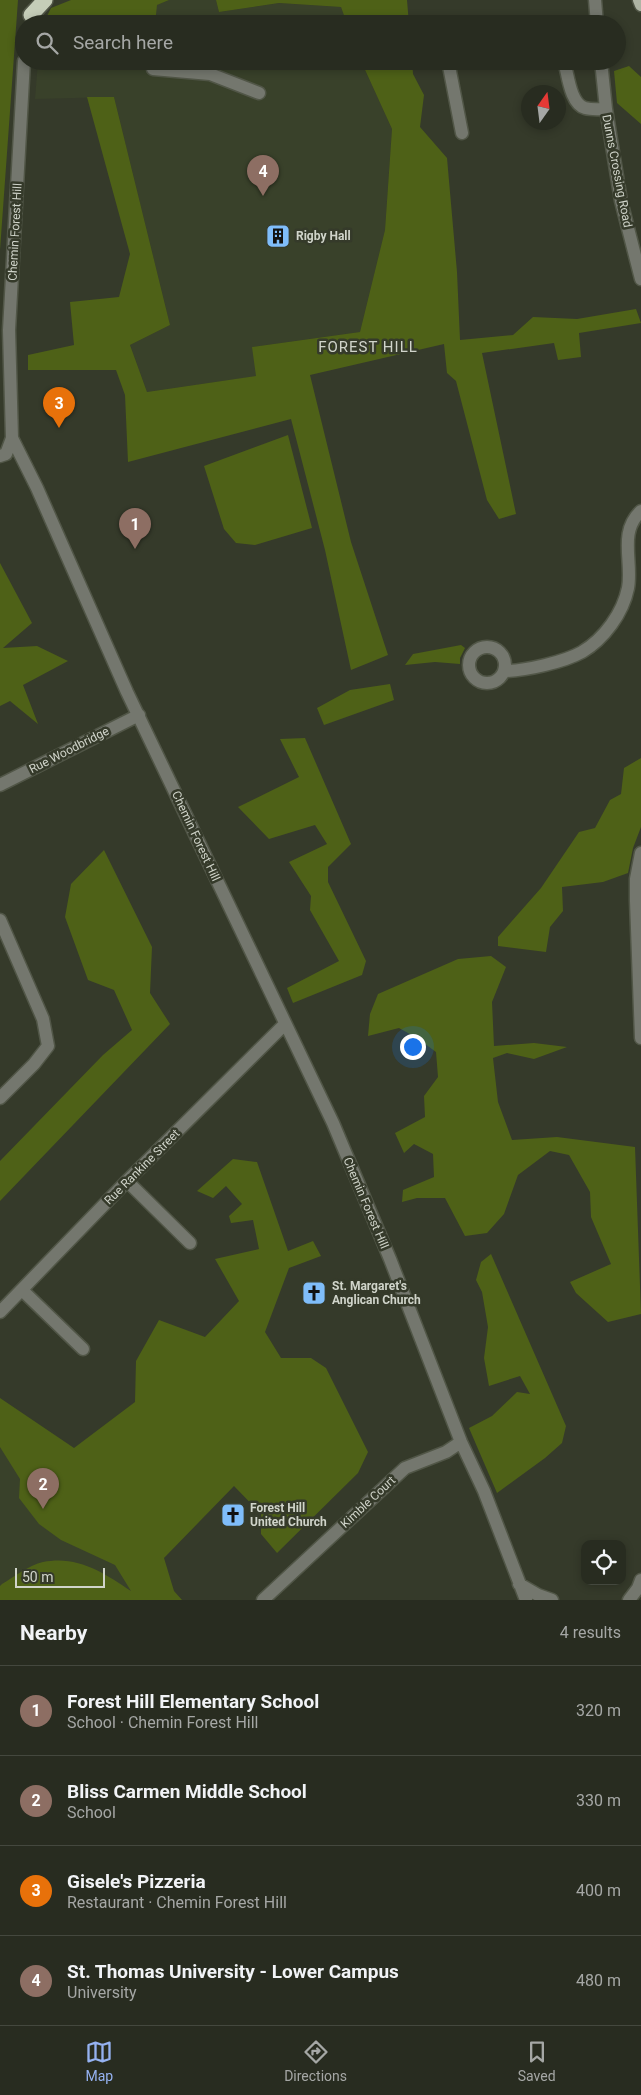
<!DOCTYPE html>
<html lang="en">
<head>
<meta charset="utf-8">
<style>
	:root { --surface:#282c20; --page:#34382d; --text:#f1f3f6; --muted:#a5a7a5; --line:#44483e; --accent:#95b2f1 }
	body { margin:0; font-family:Roboto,sans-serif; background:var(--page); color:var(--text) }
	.controls { position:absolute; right:15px; bottom:15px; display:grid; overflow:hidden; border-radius:10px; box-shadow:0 2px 8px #0003 }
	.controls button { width:45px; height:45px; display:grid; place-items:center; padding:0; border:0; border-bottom:1px solid var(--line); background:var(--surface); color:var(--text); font:25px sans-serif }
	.compass { position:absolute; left:521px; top:85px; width:45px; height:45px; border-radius:50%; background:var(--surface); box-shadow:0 2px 8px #0003; rotate:14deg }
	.scale { position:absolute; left:15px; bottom:12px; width:90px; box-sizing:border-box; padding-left:5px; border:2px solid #d0d4ca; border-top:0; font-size:14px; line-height:18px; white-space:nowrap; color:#d0d4ca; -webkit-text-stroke:4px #353a2a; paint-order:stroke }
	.you { position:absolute; left:412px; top:1046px; width:18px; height:18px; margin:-12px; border:4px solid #fff; border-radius:50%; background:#1a73e8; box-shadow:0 0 0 8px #1a73e833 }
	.badge { display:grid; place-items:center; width:32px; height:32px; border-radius:50%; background:var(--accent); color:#fff; font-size:16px; font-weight:700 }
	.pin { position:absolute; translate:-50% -41px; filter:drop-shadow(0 1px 2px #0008) }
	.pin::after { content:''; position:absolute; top:26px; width:18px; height:15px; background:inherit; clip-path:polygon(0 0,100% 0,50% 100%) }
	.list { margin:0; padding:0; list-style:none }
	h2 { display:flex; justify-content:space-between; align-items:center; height:65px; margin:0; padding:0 20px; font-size:21px }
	h2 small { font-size:16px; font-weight:400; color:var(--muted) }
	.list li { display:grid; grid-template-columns:32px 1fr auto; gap:15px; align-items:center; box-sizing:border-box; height:90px; padding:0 20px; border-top:1px solid var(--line) }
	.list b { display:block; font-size:19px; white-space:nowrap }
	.list p { margin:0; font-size:16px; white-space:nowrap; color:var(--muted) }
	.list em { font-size:16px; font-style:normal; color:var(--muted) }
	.icon { flex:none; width:28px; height:28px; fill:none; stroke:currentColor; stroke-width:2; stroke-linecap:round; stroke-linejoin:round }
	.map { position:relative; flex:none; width:641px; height:1600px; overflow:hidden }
	.search { position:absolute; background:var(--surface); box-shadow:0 2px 8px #0003; left:15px; right:15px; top:15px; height:55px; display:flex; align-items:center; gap:12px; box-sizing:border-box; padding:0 18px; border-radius:28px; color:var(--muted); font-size:19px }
	.sheet { height:425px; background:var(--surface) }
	nav { display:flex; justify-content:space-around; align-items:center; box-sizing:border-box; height:70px; border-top:1px solid var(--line); background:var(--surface); font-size:14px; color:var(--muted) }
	nav a { display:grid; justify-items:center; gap:2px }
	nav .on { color:var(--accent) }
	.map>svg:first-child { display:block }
	.built { fill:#39412a }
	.green { fill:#4e6117 }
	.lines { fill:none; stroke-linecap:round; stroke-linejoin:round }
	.minor-casing { stroke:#515647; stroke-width:15 }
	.major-casing { stroke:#515647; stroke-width:15 }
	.highway-casing { stroke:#515647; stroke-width:18 }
	.minor { stroke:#74776e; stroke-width:12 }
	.major { stroke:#aeb4a4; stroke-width:12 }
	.highway { stroke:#c5cdb8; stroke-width:15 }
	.labels { text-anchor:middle; stroke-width:5; stroke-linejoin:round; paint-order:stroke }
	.street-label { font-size:12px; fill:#d0d4ca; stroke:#353a2a }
	.poi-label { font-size:12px; font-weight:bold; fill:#d0d4ca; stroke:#353a2a; text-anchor:start }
	.quarter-label { font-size:15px; letter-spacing:1px; fill:#d0d4ca; stroke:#353a2a }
</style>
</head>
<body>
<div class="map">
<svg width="641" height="1600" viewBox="0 0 641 1600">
	<rect width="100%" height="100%" fill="#353a2a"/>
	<path class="built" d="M169 0H216L219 12 279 3 341 7 347 24H155L156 5Z
		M38 61H361L392 129 385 230 360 332 253 347 257 376 147 392 130 345 170 325 114 97 35 99Z
		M0 1418 172 1600H0Z"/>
	<path class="green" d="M0 0H18L0 250Z
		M71 0H169L157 5 155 24H43L51 8Z
		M216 0H407L409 24H347L341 7 279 3 219 12Z
		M361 61H412L413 74 424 95 420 127 447 158 457 272 460 340 513 335 533 317 577 319 636 309 641 323 579 333 581 357 558 360 554 343 482 353 516 514 499 519 487 500 456 381 447 373 444 344 310 375 351 542 388 655 351 670 325 550 291 419 128 462 125 395 116 370H28V355L74 345 70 302 119 297 130 254 87 97H114L170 325 130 345 147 392 256 376 252 347 360 332 385 230 392 129Z
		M629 66 641 77V124L617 103 614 71Z
		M288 435 312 528 255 545 236 543 224 529 204 466Z
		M0 563 32 623 3 648 37 646 68 661 23 685 38 724 10 701 0 706Z
		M461 645 465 648 460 658V664L435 662 405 665 413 654Z
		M390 684 394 700 324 725 317 708 350 690Z
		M305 738 351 844 328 867V882L366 961 362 975 293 1003 287 988 339 961 310 910 311 896 289 862 327 844 315 825 269 839 238 807 299 777 280 739Z
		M641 758V827L633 848 628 873 603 882 562 887 563 911 550 927 546 952 498 946V937L541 888 579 832 595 828 610 800 621 794 624 768Z
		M104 850 152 947 150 993 170 1024 0 1201V1161L103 1055 132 1030 114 990 88 980 65 917 71 884Z
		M491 956 506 967 492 1002 494 1046 534 1043 567 1047 534 1059 507 1053 493 1058 498 1102 512 1140 557 1137 635 1147 641 1314 608 1322 576 1293 570 1282 611 1264 591 1217 590 1192 569 1155 550 1151 518 1175 504 1214 487 1233 465 1236 445 1198H417L402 1202 403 1190 434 1177 433 1154 414 1144 404 1153 395 1133 425 1117 424 1096 438 1077 436 1052 417 1038 399 1028 368 1036 370 1014 378 994 458 959Z
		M233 1159 257 1162 288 1251 313 1241 321 1256 289 1268 265 1332 281 1358H311L326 1368 368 1452 358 1473 277 1553 261 1534V1514L234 1486 164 1558 174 1591 182 1600H0V1586L2 1584C14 1577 29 1565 43 1562 78 1555 104 1573 131 1591L115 1565 61 1540 39 1524 19 1498 20 1479 0 1447V1398L74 1448 135 1402 136 1361 159 1320 205 1337 239 1301 215 1259 259 1249 253 1220 231 1223 229 1216 242 1204 226 1186 213 1198 197 1191Z
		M491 1254 566 1426 562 1443 545 1458 497 1493 469 1428 492 1416 517 1392 530 1394 520 1376 489 1386 484 1358 488 1327 482 1292 476 1280 481 1262Z"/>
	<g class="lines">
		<g class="minor-casing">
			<path id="minor" d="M595 0 597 24
				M24 61 9 330 12 438 37 488 127 692 333 1123 390 1259 461 1442 484 1491 526 1600
				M448 61 462 133
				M564 61C568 74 570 104 585 108 592 110 599 109 606 109
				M601 61 606 109 621 201 641 279
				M153 69 210 74 259 93
				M0 456 6 454 12 438
				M469 665a18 18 0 1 1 36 0a18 18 0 1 1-36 0Z
				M504 671C525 671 564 662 582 652 604 639 623 613 628 588 633 562 618 532 641 511
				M0 785 139 715
				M641 853 636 879V901L641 1038
				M0 920 43 1019 48 1046 34 1064 0 1098
				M127 1181 190 1243
				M22 1290 83 1349
				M0 1312 127 1181 285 1024
				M519 1584 538 1595 552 1600
				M263 1600 405 1468 446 1452 461 1442
				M629 1600 638 1588 641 1580"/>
		</g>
		<g class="major-casing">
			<path id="major" d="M639 0 641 5"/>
		</g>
		<g class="highway-casing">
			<path id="highway" d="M31 15 45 0"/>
		</g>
		<use href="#minor" class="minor"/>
		<use href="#major" class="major"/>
		<use href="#highway" class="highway"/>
	</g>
	<defs>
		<g id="building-square" transform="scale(1.25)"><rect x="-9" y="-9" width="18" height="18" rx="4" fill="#7fbdfa" stroke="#353a2a"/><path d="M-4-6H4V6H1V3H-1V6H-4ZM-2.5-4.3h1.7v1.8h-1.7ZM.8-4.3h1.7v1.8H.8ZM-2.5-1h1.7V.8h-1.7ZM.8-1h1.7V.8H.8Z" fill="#111"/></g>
		<g id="church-square" transform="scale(1.25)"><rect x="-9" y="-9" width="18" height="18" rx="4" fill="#7fbdfa" stroke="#353a2a"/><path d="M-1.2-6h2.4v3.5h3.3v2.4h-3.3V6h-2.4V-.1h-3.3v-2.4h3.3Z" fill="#111"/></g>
	</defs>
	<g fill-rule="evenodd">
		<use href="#building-square" x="278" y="236"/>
		<use href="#church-square" x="314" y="1293"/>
		<use href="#church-square" x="233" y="1515"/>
	</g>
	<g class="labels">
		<g class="street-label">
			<text transform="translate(617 171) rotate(79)" y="4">Dunns Crossing Road</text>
			<text transform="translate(15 232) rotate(-87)" y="4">Chemin Forest Hill</text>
			<text transform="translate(69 750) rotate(-27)" y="4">Rue Woodbridge</text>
			<text transform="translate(196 836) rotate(65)" y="4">Chemin Forest Hill</text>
			<text transform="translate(142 1167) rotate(-45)" y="4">Rue Rankine Street</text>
			<text transform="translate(366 1203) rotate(67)" y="4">Chemin Forest Hill</text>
			<text transform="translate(368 1502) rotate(-43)" y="4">Kimble Court</text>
		</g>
		<g class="poi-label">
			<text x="296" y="240">Rigby Hall</text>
			<text x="332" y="1290">St. Margaret's<tspan x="332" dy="14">Anglican Church</tspan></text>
			<text x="250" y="1512">Forest Hill<tspan x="250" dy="14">United Church</tspan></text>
		</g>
		<g class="quarter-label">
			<text x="368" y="352">FOREST HILL</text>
		</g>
	</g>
</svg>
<div class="controls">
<button><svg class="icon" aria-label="locate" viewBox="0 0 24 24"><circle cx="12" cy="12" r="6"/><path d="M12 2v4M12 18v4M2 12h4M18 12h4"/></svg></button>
</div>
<svg class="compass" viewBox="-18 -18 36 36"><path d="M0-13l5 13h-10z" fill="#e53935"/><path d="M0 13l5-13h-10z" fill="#a5a7a5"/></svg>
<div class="scale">50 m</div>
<div class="you"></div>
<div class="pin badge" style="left:135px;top:549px;background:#8d6e63">1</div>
<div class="pin badge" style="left:43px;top:1509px;background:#8d6e63">2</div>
<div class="pin badge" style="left:59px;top:428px;background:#e8710a">3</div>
<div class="pin badge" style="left:263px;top:196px;background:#8d6e63">4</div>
<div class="search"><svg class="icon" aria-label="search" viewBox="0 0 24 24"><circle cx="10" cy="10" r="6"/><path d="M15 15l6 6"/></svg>Search here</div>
</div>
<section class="sheet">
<h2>Nearby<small>4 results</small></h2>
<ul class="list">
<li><span class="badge" style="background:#8d6e63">1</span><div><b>Forest Hill Elementary School</b><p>School · Chemin Forest Hill</p></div><em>320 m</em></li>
<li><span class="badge" style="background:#8d6e63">2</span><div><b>Bliss Carmen Middle School</b><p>School</p></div><em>330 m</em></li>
<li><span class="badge" style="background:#e8710a">3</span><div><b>Gisele's Pizzeria</b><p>Restaurant · Chemin Forest Hill</p></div><em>400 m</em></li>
<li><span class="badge" style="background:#8d6e63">4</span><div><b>St. Thomas University - Lower Campus</b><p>University</p></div><em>480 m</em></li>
</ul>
</section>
<nav>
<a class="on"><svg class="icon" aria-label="map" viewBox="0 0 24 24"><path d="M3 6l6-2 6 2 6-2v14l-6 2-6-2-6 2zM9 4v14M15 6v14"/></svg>Map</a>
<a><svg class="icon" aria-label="directions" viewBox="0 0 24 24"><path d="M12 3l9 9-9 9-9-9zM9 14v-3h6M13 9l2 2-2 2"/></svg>Directions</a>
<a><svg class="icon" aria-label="saved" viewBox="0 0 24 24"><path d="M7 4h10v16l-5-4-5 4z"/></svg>Saved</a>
</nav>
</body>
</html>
